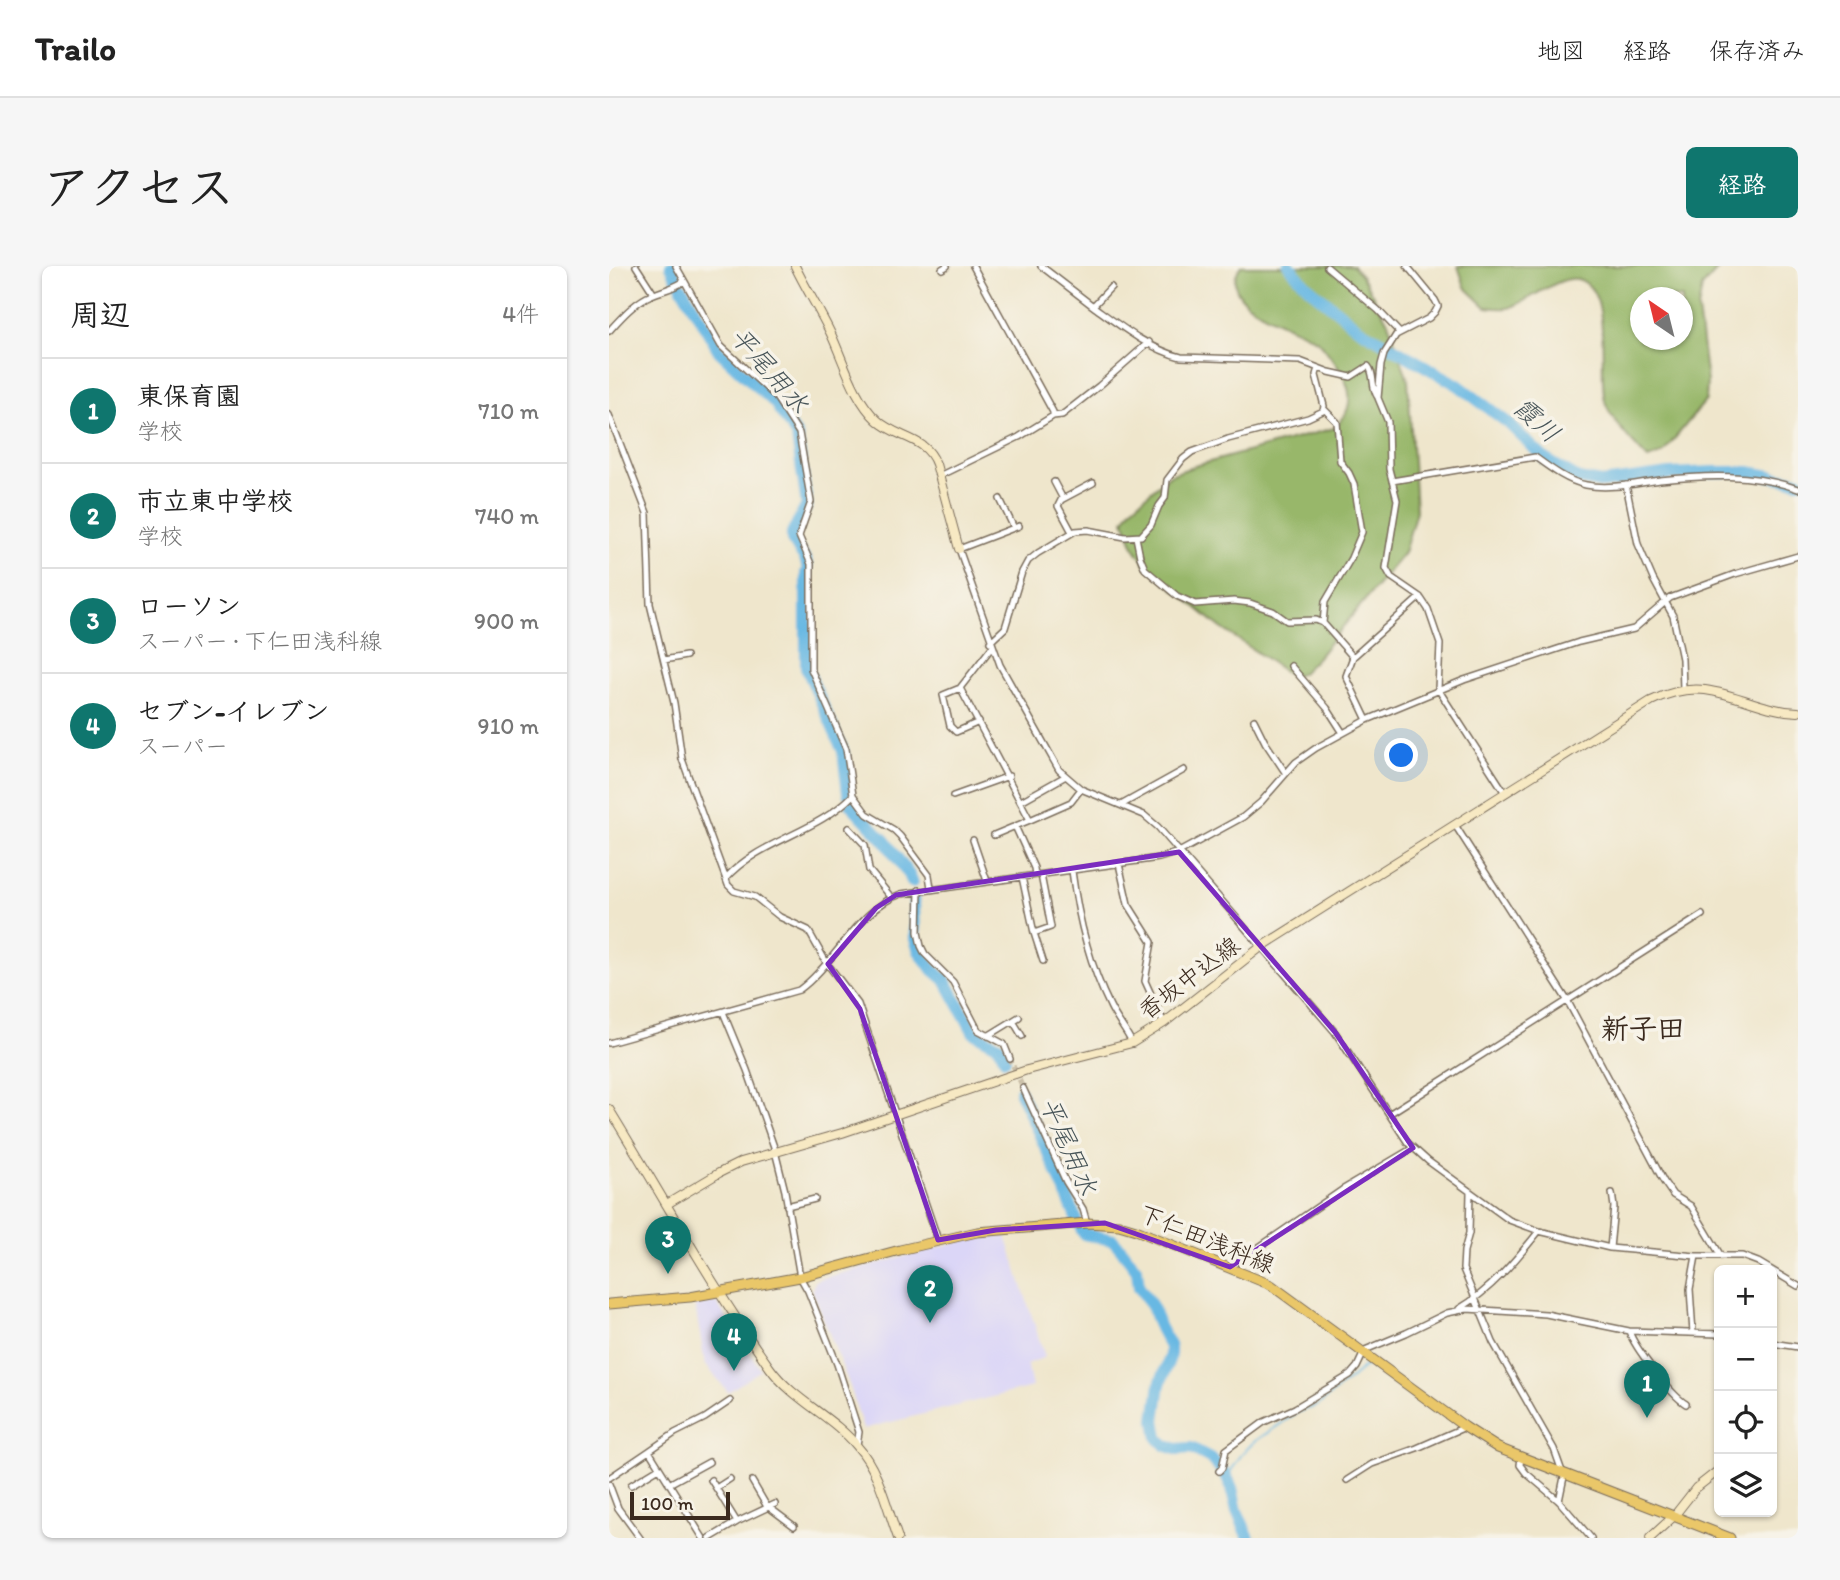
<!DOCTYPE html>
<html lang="ja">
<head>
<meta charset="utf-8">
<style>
	:root { --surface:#fff; --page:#f6f6f6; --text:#222; --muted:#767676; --line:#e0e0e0; --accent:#0f766e }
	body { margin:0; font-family:Itim,"Klee One",sans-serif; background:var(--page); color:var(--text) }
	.controls { position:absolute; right:21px; bottom:21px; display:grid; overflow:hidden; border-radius:10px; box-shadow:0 2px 5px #0004 }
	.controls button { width:63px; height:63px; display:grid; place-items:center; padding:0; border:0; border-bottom:2px solid var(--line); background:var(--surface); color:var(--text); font:35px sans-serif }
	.compass { position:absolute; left:1021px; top:21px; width:63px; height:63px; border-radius:50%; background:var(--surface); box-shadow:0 2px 5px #0004; rotate:325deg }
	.scale { position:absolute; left:21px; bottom:18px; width:100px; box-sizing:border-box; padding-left:7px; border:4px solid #3b2a1e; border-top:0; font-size:19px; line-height:24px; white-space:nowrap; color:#3b2a1e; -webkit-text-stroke:5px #f7f3e8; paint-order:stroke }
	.you { position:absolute; left:793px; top:490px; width:24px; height:24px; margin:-18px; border:5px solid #fff; border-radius:50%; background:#1a73e8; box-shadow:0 0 0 10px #1a73e833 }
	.badge { display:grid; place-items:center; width:46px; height:46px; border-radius:50%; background:var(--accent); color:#fff; font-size:23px; font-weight:700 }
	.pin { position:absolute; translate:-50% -58px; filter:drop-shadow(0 2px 4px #0008) }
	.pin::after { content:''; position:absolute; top:37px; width:24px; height:21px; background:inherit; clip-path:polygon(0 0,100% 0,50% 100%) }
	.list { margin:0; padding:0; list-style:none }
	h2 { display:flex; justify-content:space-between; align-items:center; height:91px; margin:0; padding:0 28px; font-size:30px }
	h2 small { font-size:23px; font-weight:400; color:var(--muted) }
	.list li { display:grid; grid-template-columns:46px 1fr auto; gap:21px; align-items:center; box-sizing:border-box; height:105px; padding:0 28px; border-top:2px solid var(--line) }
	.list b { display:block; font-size:26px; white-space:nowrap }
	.list p { margin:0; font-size:23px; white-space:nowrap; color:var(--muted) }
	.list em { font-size:23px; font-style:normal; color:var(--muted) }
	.icon { flex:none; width:38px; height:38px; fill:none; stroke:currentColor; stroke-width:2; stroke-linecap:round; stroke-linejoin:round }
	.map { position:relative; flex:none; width:1189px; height:1272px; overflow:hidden; border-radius:10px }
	header { display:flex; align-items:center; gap:42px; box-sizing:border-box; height:98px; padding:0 35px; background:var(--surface); border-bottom:2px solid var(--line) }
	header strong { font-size:33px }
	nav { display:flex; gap:38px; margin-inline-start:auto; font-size:24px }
	.intro { display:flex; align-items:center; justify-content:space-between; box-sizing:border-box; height:168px; padding:0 42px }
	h1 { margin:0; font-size:49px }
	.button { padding:18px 32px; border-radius:10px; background:var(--accent); color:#fff; font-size:24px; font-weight:700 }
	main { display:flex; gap:42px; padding:0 42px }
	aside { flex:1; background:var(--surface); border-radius:10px; box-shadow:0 2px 5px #0004 }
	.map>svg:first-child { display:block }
	.built { fill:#dbd6f7 }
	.forest { fill:#98b76a; stroke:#6a7044; stroke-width:2; fill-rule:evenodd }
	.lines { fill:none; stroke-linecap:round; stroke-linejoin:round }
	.stream { stroke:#68b8e3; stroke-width:2 }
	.river { stroke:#68b8e3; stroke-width:12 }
	.street-tunnel { stroke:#cbc0a9; stroke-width:5; stroke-dasharray:5 2.5; stroke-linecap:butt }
	.street-casing { stroke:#7a6c5b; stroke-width:8 }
	.secondary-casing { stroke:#7a6c5b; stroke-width:10 }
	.primary-casing { stroke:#7a6c5b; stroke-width:11 }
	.street { stroke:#fff; stroke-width:5 }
	.secondary { stroke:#f7e9c3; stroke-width:8 }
	.primary { stroke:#eac769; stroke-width:9 }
	.marked { fill:none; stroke:#7b2cbf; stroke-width:5; stroke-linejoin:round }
	.labels { text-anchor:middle; stroke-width:7; stroke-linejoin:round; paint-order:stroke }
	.street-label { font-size:24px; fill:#3b2a1e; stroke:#f7f3e8 }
	.water-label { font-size:26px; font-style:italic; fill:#485559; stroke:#f7f3e8 }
	.quarter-label { font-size:28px; font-weight:bold; fill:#3b2a1e; stroke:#f7f3e8 }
</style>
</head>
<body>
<header>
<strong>Trailo</strong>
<nav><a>地図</a><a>経路</a><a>保存済み</a></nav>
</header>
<div class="intro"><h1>アクセス</h1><a class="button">経路</a></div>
<main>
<aside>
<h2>周辺<small>4件</small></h2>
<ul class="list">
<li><span class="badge">1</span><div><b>東保育園</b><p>学校</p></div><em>710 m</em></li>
<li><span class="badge">2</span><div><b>市立東中学校</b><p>学校</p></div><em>740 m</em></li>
<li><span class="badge">3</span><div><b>ローソン</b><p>スーパー · 下仁田浅科線</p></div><em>900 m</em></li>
<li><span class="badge">4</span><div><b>セブン-イレブン</b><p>スーパー</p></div><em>910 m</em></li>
</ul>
</aside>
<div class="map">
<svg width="1189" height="1272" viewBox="0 0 1189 1272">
	<rect width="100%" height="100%" fill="#f7f3e8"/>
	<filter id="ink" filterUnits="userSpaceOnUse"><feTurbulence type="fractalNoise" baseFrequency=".0143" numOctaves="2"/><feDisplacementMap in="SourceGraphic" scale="14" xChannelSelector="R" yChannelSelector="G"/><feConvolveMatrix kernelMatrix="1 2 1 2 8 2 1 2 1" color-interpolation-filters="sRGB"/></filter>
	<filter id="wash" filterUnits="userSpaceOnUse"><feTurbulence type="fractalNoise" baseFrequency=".00686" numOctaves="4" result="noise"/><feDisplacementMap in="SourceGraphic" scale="28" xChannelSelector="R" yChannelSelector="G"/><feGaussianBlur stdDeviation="1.57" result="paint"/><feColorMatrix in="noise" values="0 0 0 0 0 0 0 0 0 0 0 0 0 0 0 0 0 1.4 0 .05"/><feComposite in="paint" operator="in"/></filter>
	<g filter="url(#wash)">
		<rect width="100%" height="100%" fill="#efe6cc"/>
		<path class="built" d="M397 970 436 1091 418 1098 423 1121 254 1163 242 1123 203 1023 207 1014 358 974Z
			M107 1036 152 1104 119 1126 96 1098 86 1039Z"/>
		<path class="forest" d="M632 0H744L752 9 779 56 799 114 807 245 795 287 708 392 693 407 684 411 611 361 539 302 526 283 515 254 522 243 561 209 586 200 725 162C751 139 740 114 721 90 717 85 713 77 707 74 686 60 603 38 632 0Z
			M849 0H1112L1093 21 1089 43 1098 116 1097 134 1054 187 1039 193C1025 178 1005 158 997 138 987 111 1007 22 968 13 949 10 917 37 899 42 892 43 884 42 877 41L856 21ZM1031 32H1073V74H1031Z"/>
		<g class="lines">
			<path class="stream" d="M618 1211 633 1188 645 1176 689 1146 708 1140 758 1099"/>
			<path class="river" d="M62 0 69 15
				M680 0 699 21 749 62 849 119 899 157 936 193 969 213 993 217 1061 208 1105 206H1140L1189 215
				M73 22 110 85 165 136 188 170 198 239 183 267V274L197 295 198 300
				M197 307V401L234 485 239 527
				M242 539 276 575 301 610 303 616
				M305 635 306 673 310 685 322 702 336 714 365 767 390 780 396 793
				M411 826 450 911 467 952
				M472 963 475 968 504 974 512 983 528 1004 530 1021 543 1040 550 1060 561 1081V1091L551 1118 546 1154 549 1172 556 1179 567 1183 582 1182 603 1193 618 1211 623 1222 628 1245 640 1272"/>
		</g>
	</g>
	<g filter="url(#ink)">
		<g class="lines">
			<path class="street-tunnel" d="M401 793 414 822"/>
			<g class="street-casing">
				<path id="street" d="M27 0 45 28
					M67 0 112 80 166 130 190 167 202 236 190 270 202 298V403L237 483 244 529 258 548 285 564 291 570 320 609 322 622
					M364 0 444 146V150
					M432 0 484 40 502 21
					M798 0 826 34 829 40 826 46 820 52 787 69 775 88 772 99 769 132 779 156 780 203 788 234 777 302 782 311 811 331 819 343 831 378 829 423 896 527
					M718 1 769 44 790 66
					M333 3 338 0
					M484 40C510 59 540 83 572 91L691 95 720 106 742 111 759 100C766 107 762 121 768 130
					M0 65C11 53 23 39 38 31 50 25 61 24 74 16
					M0 149 38 247 41 338 65 437 73 493 119 619 125 625 146 631 171 651 199 664 217 696 249 738 329 974
					M330 210 410 171 444 150 453 149 490 120 540 76
					M783 215 926 191C941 202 958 215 977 219 1001 224 1028 217 1051 214 1097 209 1145 207 1189 223
					M445 216 454 233
					M1017 219 1029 278 1044 313 1064 350 1073 393 1074 423
					M391 233 405 262
					M410 260 350 283 391 399 450 504 472 523 535 549 549 561 726 766 799 877 819 895 900 954 930 965 1001 982 1087 990H1133L1149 996 1189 1020
					M463 266 449 240 452 234 484 217
					M527 271 531 291 536 303 568 330 586 338 625 335 641 337 664 345 678 355 707 354 714 357 744 391
					M714 357 716 336 742 292 753 266 745 218 740 207 731 195 728 156 715 143
					M381 376 396 362 413 306 419 295 429 287 466 265 479 264 516 271 532 270 542 259 550 240 556 232 558 214 574 193 583 186 619 173 699 152 714 145 715 140 707 109 709 102
					M383 381 351 422 421 554 385 569
					M55 394 77 390
					M682 400 718 442 734 467
					M351 422 334 429 341 460 347 466 370 456
					M645 454 656 476 676 506
					M758 454 737 410 744 391 811 331
					M344 530 400 510
					M412 535 455 511
					M512 539 575 504
					M421 554 462 536 472 523
					M846 559 958 734 1055 916 1064 929 1082 940 1112 990
					M406 560 425 602 426 609
					M240 562 256 579 260 604 282 631
					M364 574 378 615
					M510 598 519 638 543 676 536 715 555 757
					M463 605C469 651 480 698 501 740 507 753 517 764 523 777
					M432 609 442 661 425 667 434 695
					M413 611 425 667
					M117 612C151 574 208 567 244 529
					M310 624 309 666 312 680 316 688 344 716 369 764 395 778 401 793
					M114 746 138 804 165 881 176 925 191 1011 199 1025 228 1098 250 1166 248 1179
					M404 755 413 770
					M379 770 410 751
					M0 777 190 724C226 698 250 642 292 628L550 592 570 586 634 551 652 536 687 496 707 482 758 454 855 414 970 376 1025 363 1061 332 1126 308 1189 290
					M414 822 457 916 474 943 478 957
					M780 848 1093 649
					M861 926 860 967 855 985 854 1003 884 1076 945 1183 955 1211 950 1235
					M178 940 206 933
					M1001 982 1005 941 1003 927
					M621 1001 733 924 804 882
					M850 1043C882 1024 907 994 930 965
					M1020 1065C1025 1081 1062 1129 1077 1138
					M1084 1067 1081 1023 1087 990
					M1163 1077 1189 1081
					M40 1185 66 1167 96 1152 121 1135
					M912 1191 911 1199 917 1207 950 1235 982 1272
					M610 1205 613 1202 617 1184 655 1156 686 1142 741 1109 748 1101 756 1084 797 1067 838 1047 858 1043 937 1048 1020 1065 1110 1068
					M0 1212 40 1185 94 1272
					M102 1214 128 1256
					M738 1214 763 1198 808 1182 856 1161
					M143 1215 157 1239 185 1260
					M0 1218 9 1242 31 1272
					M60 1218 100 1196
					M22 1219 50 1202
					M107 1222 121 1213
					M101 1272 128 1256 166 1238"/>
			</g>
			<g class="secondary-casing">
				<path id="secondary" d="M186 0C197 23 211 45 222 68 235 96 245 133 268 154 288 173 317 170 327 198L350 283
					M0 843C53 929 102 1019 161 1102 184 1134 223 1150 248 1180 270 1204 278 1242 289 1272
					M58 938 110 907 132 896 233 867 418 804 523 777 555 757 652 681 1042 435C1103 405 1131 443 1189 446
					M1041 1272 1065 1250 1087 1222 1110 1204"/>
			</g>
			<g class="primary-casing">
				<path id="primary" d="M0 1038 81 1031 191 1011 291 984 368 966 478 957 510 959 527 964 662 1019 856 1161 889 1182 1121 1272"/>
			</g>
			<use href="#street" class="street"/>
			<use href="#secondary" class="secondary"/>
			<use href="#primary" class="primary"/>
		</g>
	</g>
	<path class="marked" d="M570 586 726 766 804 882 621 1001 496 957 387 964 329 974 251 743 219 698 267 642 287 629Z"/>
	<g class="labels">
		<g class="street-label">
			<text transform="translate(580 712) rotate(-37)" y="8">香坂中込線</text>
			<text transform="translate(598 973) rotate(22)" y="8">下仁田浅科線</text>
		</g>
		<g class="water-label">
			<text transform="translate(161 104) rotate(49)" y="9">平尾用水</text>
			<text transform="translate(928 154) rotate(42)" y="9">霞川</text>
			<text transform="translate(460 880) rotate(66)" y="9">平尾用水</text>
		</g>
		<g class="quarter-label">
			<text x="1034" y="772">新子田</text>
		</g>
	</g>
</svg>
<div class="controls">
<button>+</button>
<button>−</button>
<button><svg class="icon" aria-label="locate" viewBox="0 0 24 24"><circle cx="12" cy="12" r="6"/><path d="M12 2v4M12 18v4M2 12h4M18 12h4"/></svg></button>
<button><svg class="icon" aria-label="layers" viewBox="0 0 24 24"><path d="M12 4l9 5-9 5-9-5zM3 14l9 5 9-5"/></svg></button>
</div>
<svg class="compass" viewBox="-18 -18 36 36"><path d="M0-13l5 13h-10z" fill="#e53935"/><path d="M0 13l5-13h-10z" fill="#767676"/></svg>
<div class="scale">100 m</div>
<div class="you"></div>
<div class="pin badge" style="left:1038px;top:1152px">1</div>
<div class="pin badge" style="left:321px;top:1057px">2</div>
<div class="pin badge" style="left:59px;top:1008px">3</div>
<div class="pin badge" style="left:125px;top:1105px">4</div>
</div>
</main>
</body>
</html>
